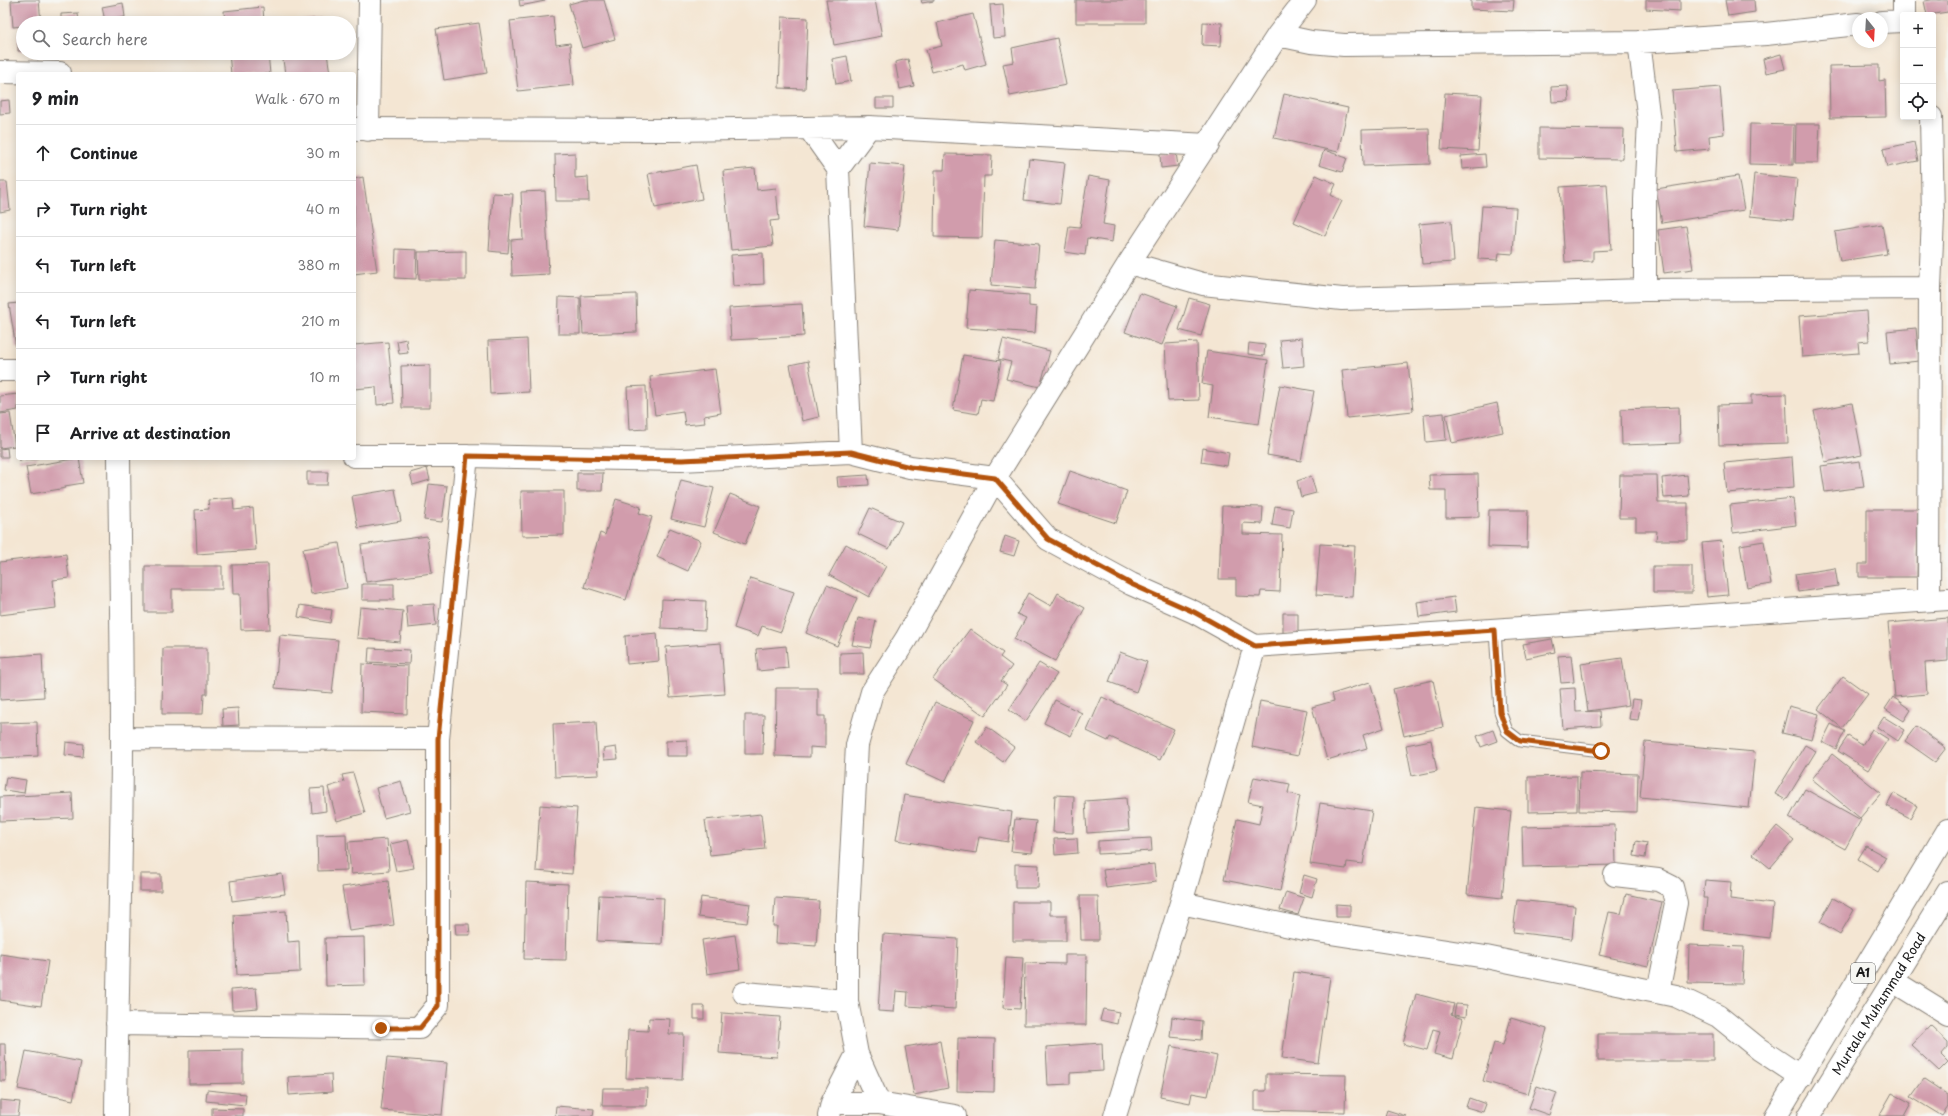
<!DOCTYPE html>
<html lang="en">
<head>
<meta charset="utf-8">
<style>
	:root { --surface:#fff; --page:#f2f2f2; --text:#202124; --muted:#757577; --line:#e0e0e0 }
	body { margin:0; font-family:"Playpen Sans",sans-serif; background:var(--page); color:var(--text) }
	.controls { position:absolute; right:12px; top:12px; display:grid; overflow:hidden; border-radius:4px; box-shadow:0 2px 10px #0003 }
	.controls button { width:36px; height:36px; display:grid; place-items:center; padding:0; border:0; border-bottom:1px solid var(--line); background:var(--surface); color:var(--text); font:20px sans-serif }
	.compass { position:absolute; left:1852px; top:12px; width:36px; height:36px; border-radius:50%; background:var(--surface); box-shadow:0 2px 10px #0003; rotate:162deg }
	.stop { position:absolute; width:12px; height:12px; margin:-9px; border:3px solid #b45309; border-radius:50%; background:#fff }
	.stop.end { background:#b45309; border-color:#fff; box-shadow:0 1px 4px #0008 }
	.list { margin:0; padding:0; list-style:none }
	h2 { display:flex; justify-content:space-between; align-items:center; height:52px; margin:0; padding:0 16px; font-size:17px }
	h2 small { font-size:13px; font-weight:400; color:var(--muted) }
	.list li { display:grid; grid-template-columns:26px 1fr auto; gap:12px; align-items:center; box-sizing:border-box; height:56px; padding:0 16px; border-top:1px solid var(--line) }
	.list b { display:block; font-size:15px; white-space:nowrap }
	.list em { font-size:13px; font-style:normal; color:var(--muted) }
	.icon { flex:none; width:22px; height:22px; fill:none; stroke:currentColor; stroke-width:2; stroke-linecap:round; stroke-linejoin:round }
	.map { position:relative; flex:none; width:1948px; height:1116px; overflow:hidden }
	.search { position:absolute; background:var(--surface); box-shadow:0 2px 10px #0003; left:16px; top:16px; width:340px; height:44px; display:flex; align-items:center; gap:10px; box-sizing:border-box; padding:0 14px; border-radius:22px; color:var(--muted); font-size:15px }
	.panel { position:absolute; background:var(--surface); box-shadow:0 2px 10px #0003; left:16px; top:72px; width:340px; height:388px; border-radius:4px }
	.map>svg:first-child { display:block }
	.building { fill:#d19cac }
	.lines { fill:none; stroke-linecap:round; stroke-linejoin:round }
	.lane-casing { stroke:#888178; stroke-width:13 }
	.street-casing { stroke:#888178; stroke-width:24 }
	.highway-casing { stroke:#888178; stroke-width:24 }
	.lane { stroke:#fff; stroke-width:11 }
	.street { stroke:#fff; stroke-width:22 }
	.highway { stroke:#fff; stroke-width:22 }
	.route { stroke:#b45309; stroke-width:5 }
	.labels { text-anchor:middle; stroke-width:3; stroke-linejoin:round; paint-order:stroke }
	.shield { fill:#f6f6f2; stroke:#5d5d5c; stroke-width:1 }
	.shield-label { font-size:12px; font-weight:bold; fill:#1c1c1c }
	.street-label { font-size:13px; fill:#1c1c1c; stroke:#f6f6f2 }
</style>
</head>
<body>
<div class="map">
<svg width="1948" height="1116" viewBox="0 0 1948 1116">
	<rect width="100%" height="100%" fill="#f6f6f2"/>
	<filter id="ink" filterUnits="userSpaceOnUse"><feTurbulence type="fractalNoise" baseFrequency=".025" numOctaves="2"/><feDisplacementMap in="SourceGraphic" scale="8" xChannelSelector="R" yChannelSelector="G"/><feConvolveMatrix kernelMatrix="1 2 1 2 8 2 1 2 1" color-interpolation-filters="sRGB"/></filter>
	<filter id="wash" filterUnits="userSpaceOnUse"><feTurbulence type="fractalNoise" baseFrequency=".012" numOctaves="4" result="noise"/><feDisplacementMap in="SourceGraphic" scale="16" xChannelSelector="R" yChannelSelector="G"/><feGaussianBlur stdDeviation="0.9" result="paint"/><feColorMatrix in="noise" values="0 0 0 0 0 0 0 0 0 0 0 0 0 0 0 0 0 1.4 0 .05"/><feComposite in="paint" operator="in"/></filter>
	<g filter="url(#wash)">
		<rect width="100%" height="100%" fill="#f4e6d3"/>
		<g id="blocks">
			<path class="building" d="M25 0H39L41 23H23V26L13 27 11 1Z
				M519 0H545V1L520 6Z
				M584 0H604L615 39 582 48 569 4Z
				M826 0H875L882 36 834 45Z
				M921 0H934V1L922 3Z
				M1076 0H1145V23H1076Z
				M1471 0H1514L1513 11 1471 9Z
				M1646 0H1680V11L1646 9Z
				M1725 0H1754L1755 12 1728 16Z
				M1932 0H1948V12L1927 15 1924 1Z
				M123 3 125 17 105 21 102 7Z
				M1003 4 1005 37 993 38 990 5Z
				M263 7 264 23H225L224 11Z
				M78 13 79 23H61V14Z
				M973 14 986 64 965 70 963 64 932 72 926 50 942 46 937 23Z
				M553 16 556 45 570 43 574 85 518 91 510 21Z
				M782 17 808 18 805 89 779 88Z
				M322 18 323 23H290V22Z
				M1203 22 1222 23 1221 46 1202 45Z
				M479 23 487 73 444 80 436 29Z
				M23 32V51H18V33Z
				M1057 38 1066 85 1010 96 1003 64 1014 62 1012 48Z
				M229 53H268L270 74H231Z
				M282 53H327L330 74H285Z
				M1781 54 1785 69 1766 73 1763 59Z
				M847 56 851 81 836 84 832 59Z
				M908 59 914 86 900 89 895 62Z
				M1879 65V81L1885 80 1886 117 1830 118 1829 66Z
				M1568 86 1569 101 1552 102 1551 87Z
				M1720 87 1724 134 1709 136 1710 149 1677 152 1672 91Z
				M1445 93 1482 95 1478 151 1441 149Z
				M1284 94 1348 108 1338 152 1274 138Z
				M876 98H893V108H876Z
				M9 100 10 113 0 114V101Z
				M1750 124 1794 125 1793 165 1749 164Z
				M1796 124H1820L1818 163H1795Z
				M1429 128 1430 164 1363 166 1362 130Z
				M1539 128 1624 129 1623 159 1539 158Z
				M1914 142 1918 161 1887 167 1883 149Z
				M1324 150 1347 158 1342 172 1319 165Z
				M575 153V178L588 177 589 201H556L555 154Z
				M1176 153 1178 166 1161 168 1160 154Z
				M945 154 992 155 991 176H984L982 238 934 237 935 170H944Z
				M1485 154 1486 167 1462 169 1461 156Z
				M1029 159 1065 163 1060 204 1024 200Z
				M870 163 905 166 898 230 864 226Z
				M696 165 702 199 655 208 648 174Z
				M755 168 757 190 776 188 779 220 770 221 773 246 731 250 723 171Z
				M1754 174 1797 179 1793 220 1750 216Z
				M1316 175 1336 184 1331 195 1342 201 1325 236 1294 222Z
				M1088 176 1110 180 1103 224 1114 226 1112 242 1087 238 1085 255 1065 252 1069 226 1080 227Z
				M1738 176 1744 210 1662 223 1656 189Z
				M363 177 377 271 354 274V179Z
				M0 182H7L10 210 0 212Z
				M1607 184 1611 250 1593 251V261L1565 262 1560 187Z
				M545 191 549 274 512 276 511 240 523 239 521 192Z
				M493 193 513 194 508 253 489 251Z
				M1482 206 1516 208 1513 254 1499 253 1498 260 1478 259Z
				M1451 221 1454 262 1422 264 1419 224Z
				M1882 224 1887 254 1840 261 1835 232Z
				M1686 226 1693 269 1664 273 1658 230Z
				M995 240 1039 244 1035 289 991 285Z
				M396 249 417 250 416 279 395 278Z
				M466 251V280H419L418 252Z
				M763 253 764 284 733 286 731 255Z
				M969 290 1029 295V306L1037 307 1035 333 966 328Z
				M1140 293 1177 306 1162 345 1125 332Z
				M636 294 637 332 583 334 581 296Z
				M559 297 580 298V334H558Z
				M1189 298 1210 304 1201 336 1179 330Z
				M18 303V348H16L9 304Z
				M802 304 804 336 731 340 729 308Z
				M1867 311 1869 341 1858 342 1859 353 1802 357 1799 316Z
				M1916 328 1919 361 1890 364 1887 331Z
				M1302 338 1304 366 1283 368 1280 340Z
				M406 339 408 353 399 354 397 341Z
				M527 339 529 392 490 394 488 341Z
				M1003 339 1050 351 1040 387 1006 379 1011 362 998 359Z
				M388 342 394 403 377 405 376 387 354 389V345Z
				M1197 342 1199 400 1168 401 1165 344Z
				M1249 343 1265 345 1264 356 1248 354Z
				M1207 351 1268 360 1259 424 1209 417 1213 386 1202 384Z
				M963 355 1001 361 993 401 981 399 978 414 953 410Z
				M808 361 819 417 802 421 790 365Z
				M1408 363 1413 411 1347 418 1342 370Z
				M430 365V408H402L401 366Z
				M715 369 721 413 704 416 705 423 685 425 683 411 655 415 650 377Z
				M1280 385 1314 391 1301 461 1267 455Z
				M646 386 647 429 629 430 627 387Z
				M18 394V410L0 413V396Z
				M1786 394 1788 443 1719 445 1718 405 1751 404V395Z
				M1497 403 1503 432 1452 443 1446 415Z
				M1852 403 1862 455 1825 462 1814 411Z
				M1679 407 1680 443 1622 445 1621 409Z
				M10 413 15 446 0 448V414Z
				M1444 413 1446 440 1426 442 1424 415Z
				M7 448 8 457H0V449Z
				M1203 448 1229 453 1227 466 1201 462Z
				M1792 457 1794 487 1727 493 1724 463Z
				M19 458H37V459L19 461Z
				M79 458 83 483 65 486 66 488 31 494 26 467Z
				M1860 461 1864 487 1825 492 1821 466Z
				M427 468 430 480 413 485 410 473Z
				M1070 471 1127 491 1116 523 1058 504Z
				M307 472H328L327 485H307Z
				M577 473H603L602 491H577Z
				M1478 474 1479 517 1446 518V490H1430L1429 475Z
				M868 475 869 485 838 487 837 477Z
				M1620 475H1657L1658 503H1688V540H1656L1657 531H1636V518H1619Z
				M1687 475 1689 496 1664 498 1662 478Z
				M1311 476 1316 493 1301 497 1297 481Z
				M681 480 714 488 704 527 671 519Z
				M429 484 447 486 442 522 424 520Z
				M395 489 401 521 358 528 352 496Z
				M521 491H564V535L522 536Z
				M730 494 760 506 745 544 714 532Z
				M233 498 234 510 253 508 256 550 197 554 195 510 209 509 208 500Z
				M1793 498 1796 525 1733 533 1730 505Z
				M616 499 641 507 639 513 652 517 626 600 584 587 600 533 605 535Z
				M1222 506 1263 507 1262 524 1243 523V534L1282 535 1280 592 1261 591 1260 597 1236 596V579H1219Z
				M1275 506 1293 509 1290 528 1272 525Z
				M870 508 902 522 889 549 858 534Z
				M1867 509H1918L1917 577H1859V564H1867Z
				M1489 510H1528L1527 548 1488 547Z
				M670 528 701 541 688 571 657 557Z
				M427 536 432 573 366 582 361 545Z
				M1005 536 1019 541 1014 556 1000 552Z
				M1722 541 1728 595 1707 597 1702 543Z
				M1764 541 1771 584 1747 588 1740 545Z
				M339 543 347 588 311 594 303 549Z
				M846 544 886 566 869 597 829 575Z
				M1320 544 1355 546 1352 597 1316 595Z
				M66 554 69 578 53 580 56 608 0 615V562Z
				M268 564 270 629 241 630 240 594H233L232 565Z
				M145 566H222V589H172V612H145Z
				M1653 566H1692V593H1653Z
				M1835 568 1838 586 1798 592 1795 574Z
				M750 578 794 592 781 632 762 626 758 636 734 628Z
				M362 584H394V600H362Z
				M827 585 857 598 837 646 806 633Z
				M1028 593 1051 606 1058 593 1085 608 1055 661 1014 639 1026 618 1017 614Z
				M1454 597 1456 612 1419 617 1417 602Z
				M662 599 706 601 705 630 661 628Z
				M434 604 436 625 408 628 406 606Z
				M300 605 332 610 330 623 298 617Z
				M360 607 403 611 400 642 357 638Z
				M1283 613H1298V634H1283Z
				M858 618 876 621 870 648 852 645Z
				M1948 618V661L1925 663 1927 694 1895 697 1888 623Z
				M970 629 1003 653 1000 657 1012 666 1001 681 1007 685 985 716 933 679Z
				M657 633 659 661 627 664 625 636Z
				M280 635 338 640 332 693 275 688Z
				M1552 639 1555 652 1526 658 1523 644Z
				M721 643 725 694 670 698 666 647Z
				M786 646 788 668 758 671 756 649Z
				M163 648H207V694H204L203 714H162Z
				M369 648 410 650 409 664 368 662Z
				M863 652 864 674H840V653Z
				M1120 652 1147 662 1136 692 1109 682Z
				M42 654 44 697 0 700V657Z
				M1571 655 1574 682 1561 683 1558 656Z
				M1622 658 1629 705 1588 711 1581 664Z
				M1039 663 1057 674 1026 721 1009 710Z
				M362 664 408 666 407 714 361 712Z
				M1843 676 1868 694 1842 728 1818 709Z
				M1433 680 1443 727 1404 736 1393 689Z
				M1370 682 1384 728 1363 735 1367 748 1327 760 1312 707 1334 701 1332 694Z
				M776 688H818V716H825V748L810 747V757L775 756Z
				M1575 688 1576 712 1600 711 1601 726 1563 729 1560 689Z
				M1102 697 1174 729 1160 760 1110 737 1108 741 1087 731Z
				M1893 697 1911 710 1904 721 1885 709Z
				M1632 699 1641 700 1638 720 1629 719Z
				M1055 700 1082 713 1071 736 1044 723Z
				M1260 701 1307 710 1298 756 1252 747Z
				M935 702 974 720 945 782 906 764Z
				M1789 706 1819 714 1812 740 1782 733Z
				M238 708 239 725 223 726 222 709Z
				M745 715H764L763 754H745Z
				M1884 717 1905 730 1898 741 1877 727Z
				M37 722 38 756 0 758V723Z
				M596 722 599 775 555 777 553 724Z
				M1831 724 1845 731 1836 749 1822 742Z
				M1916 726 1946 748 1935 762 1905 741Z
				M987 727 1014 747 1003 762 976 742Z
				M1872 729 1888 739 1868 770 1838 751 1848 736 1862 745Z
				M1493 730 1497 741 1481 747 1477 736Z
				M687 740V756H666V741Z
				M1431 740 1437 771 1412 776 1406 745Z
				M66 742 84 744 83 757 65 755Z
				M1645 742 1755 752 1749 808 1640 797Z
				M1805 745 1816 751 1786 800 1775 794Z
				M616 747 618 759 604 760 603 749Z
				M1832 754 1881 793 1860 818 1812 779Z
				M1580 772 1638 774 1637 812 1579 811Z
				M353 773 365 813 337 821 328 787 344 782 342 775Z
				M1577 776V811L1528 812V777Z
				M6 777 26 780 24 793 4 790Z
				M1254 777 1290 784 1288 793 1300 796 1280 891 1224 880 1237 819 1259 824 1263 805 1248 802Z
				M401 781 410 811 384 818 376 788Z
				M324 788 326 811 312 813 310 789Z
				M1805 789 1861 820 1845 849 1789 818Z
				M72 793 73 818 0 821V797Z
				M1894 793 1917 806 1910 818 1887 806Z
				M904 795 1012 812 1008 842 979 837 976 853 896 840Z
				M1055 795 1074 796 1073 833 1053 832Z
				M1126 798 1129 830 1087 833 1085 801Z
				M1320 803 1372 811 1363 864 1347 862 1346 869 1310 864Z
				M540 805 577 808 572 874 536 871Z
				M1476 807 1511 811 1502 898 1467 894Z
				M761 814 765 849 710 855 705 820Z
				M1015 819 1036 821 1032 853 1011 851Z
				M1615 825 1616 865 1523 867 1522 827Z
				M1777 826 1794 840 1770 868 1753 854Z
				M346 834 347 870 318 871 317 835Z
				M1077 838 1078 853 1055 855 1054 839Z
				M1151 838 1152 851 1098 854V841Z
				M387 839 389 871 351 874 348 842Z
				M408 840 414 868 396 871 390 844Z
				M1636 841 1647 843 1645 858 1634 856Z
				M1866 846 1886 857 1878 871 1858 859Z
				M1015 864 1039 865 1038 888H1015Z
				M1154 864 1156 882 1106 888 1103 870Z
				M140 874H161V891H140Z
				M282 874 285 894 232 901 230 881Z
				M1304 875 1317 879 1312 897 1299 893Z
				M1705 880 1731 882 1730 899 1773 904 1770 938 1704 930 1707 898H1703Z
				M388 881 394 925 349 931 342 887Z
				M526 882 568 884 566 960 524 959Z
				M1286 892 1304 898 1298 915 1280 910Z
				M1626 894 1662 902 1648 966 1599 955 1609 912 1621 914Z
				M599 895 664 898 662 944 597 941Z
				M1080 896H1098L1099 940H1081Z
				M701 897 750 904 747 923 698 917Z
				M775 898 819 901 816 946 776 943 777 926H773Z
				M1833 898 1854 910 1840 934 1820 922Z
				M1517 900 1575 906 1572 939 1513 932Z
				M1013 902H1050V915H1066V941H1013Z
				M1336 904 1350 905V917H1336Z
				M286 911 288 942 299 941 300 972 237 975 234 915Z
				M455 924H469L470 935H456Z
				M883 934 958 939 955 1009 907 1006 908 992 896 991 894 1012 878 1011Z
				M735 935 740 969 707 974 702 940Z
				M364 937 365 985 326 986 325 938Z
				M1689 945 1744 947 1742 984 1688 983Z
				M0 954 48 961 41 1006 0 1000Z
				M1065 955H1087L1086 1025H1024L1025 963 1065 964Z
				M1006 957 1023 958 1020 1009 1003 1008Z
				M1294 972 1330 977 1318 1063 1282 1058Z
				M256 988 258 1008 232 1010 231 990Z
				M1416 994 1454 1004 1451 1015 1463 1019 1453 1059 1434 1054 1440 1031 1433 1029 1427 1050 1403 1044Z
				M1456 1004 1467 1005 1466 1017 1454 1015Z
				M694 1006H704V1019H694Z
				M1103 1009 1119 1012 1117 1024 1100 1020Z
				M722 1013 780 1017 777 1057 719 1053Z
				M1172 1017 1202 1021 1201 1040 1170 1037Z
				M649 1018 670 1019 669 1034H684L682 1080 626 1078 628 1030 648 1031Z
				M1511 1018 1547 1029 1528 1094 1483 1081 1494 1043 1503 1045Z
				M1930 1025 1948 1042V1047L1941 1055 1948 1062 1939 1071 1911 1045Z
				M1598 1034H1713V1061H1598Z
				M958 1038 995 1039 994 1092 957 1091Z
				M940 1041 948 1088 914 1095 905 1047Z
				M1102 1043 1103 1071 1070 1073V1084L1048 1085 1046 1047Z
				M0 1044H5L6 1081H0Z
				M1171 1046 1217 1056 1208 1096 1192 1093 1190 1103 1160 1097Z
				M243 1049V1083L189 1084V1050Z
				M26 1051 81 1062 73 1100 18 1089Z
				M387 1058 447 1063 442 1115 381 1110Z
				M331 1074 332 1092 289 1095 288 1077Z
				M1266 1074 1346 1075 1345 1112 1255 1110V1091H1266Z
				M1924 1079 1948 1095V1107L1942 1116 1911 1097Z
				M1537 1086 1557 1093 1549 1115 1529 1108Z
				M603 1088H648L647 1106H602Z
				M207 1090 246 1094 245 1105 206 1101Z
				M1892 1093 1911 1103 1904 1116H1879Z
				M1469 1098 1486 1104 1483 1112 1466 1107Z
				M0 1100 20 1102 18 1116H0Z
				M556 1106 594 1109 593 1116H555Z
				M212 1108 243 1109V1116H212Z
				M1387 1110 1406 1116H1385Z"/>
		</g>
	</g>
	<g filter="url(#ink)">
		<use href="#blocks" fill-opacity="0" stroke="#888178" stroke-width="1"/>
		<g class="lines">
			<g class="lane-casing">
				<path id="lane" d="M1495 630 1500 711 1507 731 1520 741 1601 751"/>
			</g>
			<g class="street-casing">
				<path id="street" d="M1904 0V15
					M1882 22 1903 21
					M1278 35 1311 42 1344 45 1639 42 1766 34 1858 24
					M1639 42 1649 121 1645 200V290
					M0 72 60 73
					M809 128 838 169 851 452
					M354 129 674 130 869 127 1208 145
					M368 130 370 0
					M838 169 869 127
					M1129 263 1203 284 1342 299 1645 290 1930 288
					M0 370H18
					M354 456H467L681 460 851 452 910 467 995 478 1048 539 1131 584 1194 612 1255 646 1948 599
					M1929 599 1930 288 1933 217 1931 117
					M122 738 438 739
					M1615 875 1658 880 1672 887 1676 903 1658 992
					M1181 903 1304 929 1486 957 1676 996 1718 1016 1759 1049 1801 1077
					M1893 981 1948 1015
					M744 993 847 1001
					M117 1024 419 1028 438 1005V739L467 456
					M857 1054 879 1103
					M832 1103H879L955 1116
					M116 1116C117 990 122 865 122 739 122 645 120 552 119 458
					M829 1116 832 1103 857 1054 847 1001V934L857 745 872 692 906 639 995 478 1129 263 1278 35 1305 0
					M1115 1116 1181 903 1255 646"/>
			</g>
			<g class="highway-casing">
				<g id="highway">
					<path d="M1776 1116 1948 830"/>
					<path id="s1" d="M1809 1116 1948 892"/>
				</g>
			</g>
			<use href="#lane" class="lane"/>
			<use href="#street" class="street"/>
			<use href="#highway" class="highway"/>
		</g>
	</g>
	<g class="lines" filter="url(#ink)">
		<path class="route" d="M381 1028H420L438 1006V739L467 456 682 460 851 452 910 467 995 478 1048 539 1131 584 1194 612 1255 646 1495 630 1500 712 1507 731 1520 741 1601 751"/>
	</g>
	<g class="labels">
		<rect class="shield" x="1851" y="963" width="24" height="20" rx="3"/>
		<g class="shield-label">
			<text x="1863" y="977">A1</text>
		</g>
		<g class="street-label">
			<text dy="5" stroke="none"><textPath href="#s1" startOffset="132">Murtala Muhammad Road</textPath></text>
		</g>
	</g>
</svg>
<div class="controls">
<button>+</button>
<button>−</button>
<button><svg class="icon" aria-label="locate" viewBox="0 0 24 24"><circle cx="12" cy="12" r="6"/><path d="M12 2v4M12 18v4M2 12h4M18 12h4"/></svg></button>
</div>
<svg class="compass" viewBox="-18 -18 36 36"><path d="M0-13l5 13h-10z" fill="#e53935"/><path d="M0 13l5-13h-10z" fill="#757577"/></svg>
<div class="stop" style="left:1601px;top:751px"></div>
<div class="stop end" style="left:381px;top:1028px"></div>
<div class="search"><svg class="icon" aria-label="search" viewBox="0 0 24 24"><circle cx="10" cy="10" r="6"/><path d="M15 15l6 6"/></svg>Search here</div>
<section class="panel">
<h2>9 min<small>Walk · 670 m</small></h2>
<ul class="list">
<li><svg class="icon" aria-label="ahead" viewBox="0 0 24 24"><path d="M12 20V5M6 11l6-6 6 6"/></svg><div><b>Continue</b></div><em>30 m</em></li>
<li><svg class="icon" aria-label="right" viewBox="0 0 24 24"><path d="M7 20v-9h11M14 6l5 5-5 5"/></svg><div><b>Turn right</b></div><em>40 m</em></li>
<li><svg class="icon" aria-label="left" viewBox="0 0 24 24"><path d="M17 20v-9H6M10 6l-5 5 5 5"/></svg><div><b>Turn left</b></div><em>380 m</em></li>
<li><svg class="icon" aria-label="left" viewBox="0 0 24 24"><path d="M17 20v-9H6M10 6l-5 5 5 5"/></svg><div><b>Turn left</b></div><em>210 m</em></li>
<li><svg class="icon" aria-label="right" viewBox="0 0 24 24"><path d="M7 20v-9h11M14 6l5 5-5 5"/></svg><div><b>Turn right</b></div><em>10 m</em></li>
<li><svg class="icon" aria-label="arrive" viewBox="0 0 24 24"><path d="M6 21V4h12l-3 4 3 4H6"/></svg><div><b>Arrive at destination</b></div></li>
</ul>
</section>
</div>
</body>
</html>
